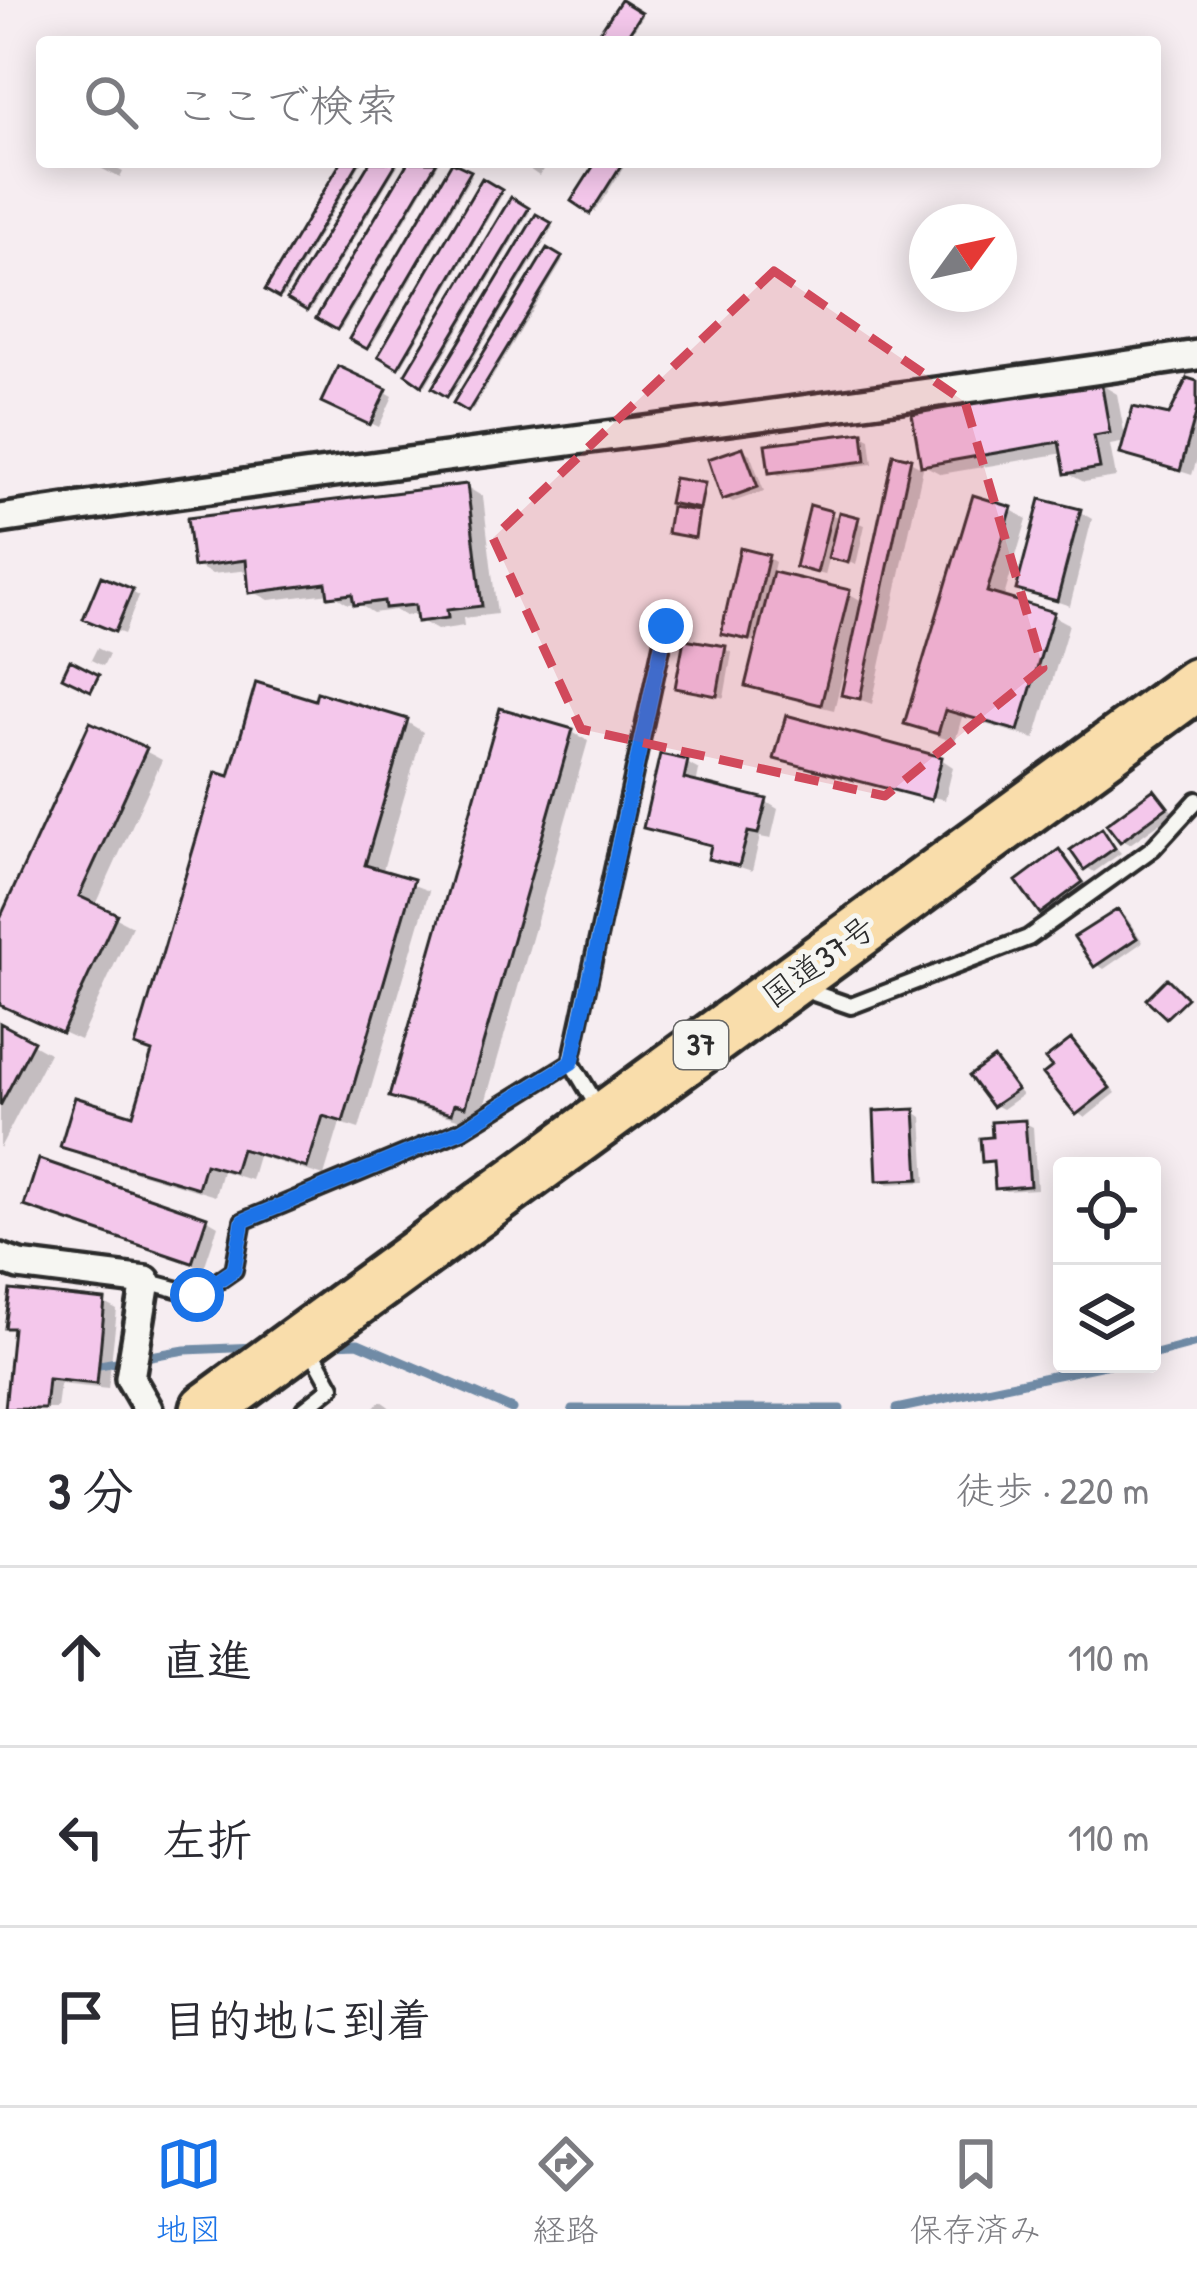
<!DOCTYPE html>
<html lang="ja">
<head>
<meta charset="utf-8">
<style>
	:root { --surface:#fff; --page:#f7f7f7; --text:#2b2b33; --muted:#7c7c81; --line:#e1e1e2; --accent:#1a73e8 }
	body { margin:0; font-family:"Patrick Hand","Klee One",sans-serif; background:var(--page); color:var(--text) }
	.controls { position:absolute; right:36px; bottom:36px; display:grid; overflow:hidden; border-radius:12px; box-shadow:0 6px 30px #0003 }
	.controls button { width:108px; height:108px; display:grid; place-items:center; padding:0; border:0; border-bottom:3px solid var(--line); background:var(--surface); color:var(--text); font:60px sans-serif }
	.compass { position:absolute; left:909px; top:204px; width:108px; height:108px; border-radius:50%; background:var(--surface); box-shadow:0 6px 30px #0003; rotate:57deg }
	.stop { position:absolute; width:36px; height:36px; margin:-27px; border:9px solid #1a73e8; border-radius:50%; background:#fff }
	.stop.end { background:#1a73e8; border-color:#fff; box-shadow:0 3px 12px #0008 }
	.list { margin:0; padding:0; list-style:none }
	h2 { display:flex; justify-content:space-between; align-items:center; height:156px; margin:0; padding:0 48px; font-size:51px }
	h2 small { font-size:39px; font-weight:400; color:var(--muted) }
	.list li { display:grid; grid-template-columns:78px 1fr auto; gap:36px; align-items:center; box-sizing:border-box; height:180px; padding:0 48px; border-top:3px solid var(--line) }
	.list b { display:block; font-size:45px; white-space:nowrap }
	.list em { font-size:39px; font-style:normal; color:var(--muted) }
	.icon { flex:none; width:66px; height:66px; fill:none; stroke:currentColor; stroke-width:2; stroke-linecap:round; stroke-linejoin:round }
	.map { position:relative; flex:none; width:1197px; height:1409px; overflow:hidden }
	.search { position:absolute; background:var(--surface); box-shadow:0 6px 30px #0003; left:36px; right:36px; top:36px; height:132px; display:flex; align-items:center; gap:30px; box-sizing:border-box; padding:0 42px; border-radius:12px; color:var(--muted); font-size:45px }
	.sheet { height:696px; background:var(--surface) }
	nav { display:flex; justify-content:space-around; align-items:center; box-sizing:border-box; height:168px; border-top:3px solid var(--line); background:var(--surface); font-size:33px; color:var(--muted) }
	nav a { display:grid; justify-items:center; gap:6px }
	nav .on { color:var(--accent) }
	.map>svg:first-child { display:block }
	.shadow { fill:#0003 }
	.lines { fill:none; stroke-linecap:round; stroke-linejoin:round }
	.stream { stroke:#708ba6; stroke-width:9 }
	.building { fill:#f4c7eb; stroke:#2b2b2b; stroke-width:3 }
	.lane-casing { stroke:#2b2b2b; stroke-width:22 }
	.street-casing { stroke:#2b2b2b; stroke-width:36 }
	.highway-casing { stroke:#2b2b2b; stroke-width:60 }
	.lane { stroke:#f6f6f2; stroke-width:14 }
	.street { stroke:#f6f6f2; stroke-width:27 }
	.highway { stroke:#f9ddab; stroke-width:51 }
	.route { stroke:#1a73e8; stroke-width:15 }
	.marked { fill:#d1495b; fill-opacity:0.2; stroke:#d1495b; stroke-width:9; stroke-dasharray:24 15; stroke-linejoin:round }
	.labels { text-anchor:middle; stroke-width:10; stroke-linejoin:round; paint-order:stroke }
	.shield { fill:#f6f6f2; stroke:#686867; stroke-width:3 }
	.shield-label { font-size:30px; font-weight:bold; fill:#2b2b2b }
	.street-label { font-size:33px; fill:#2b2b2b; stroke:#f6f6f2 }
</style>
</head>
<body>
<div class="map">
<svg width="1197" height="1409" viewBox="0 0 1197 1409">
	<rect width="100%" height="100%" fill="#f6edf1"/>
	<filter id="ink" filterUnits="userSpaceOnUse"><feTurbulence type="fractalNoise" baseFrequency=".00833" numOctaves="2"/><feDisplacementMap in="SourceGraphic" scale="24" xChannelSelector="R" yChannelSelector="G"/><feConvolveMatrix kernelMatrix="1 2 1 2 8 2 1 2 1" color-interpolation-filters="sRGB"/></filter>
	<g filter="url(#ink)">
		<path class="shadow" d="M622 3 643 16 626 42H597Z
			M89 162H104L123 172 120 178Z
			M345 162H362L283 297 269 289Z
			M373 162H400L311 310 291 298Z
			M412 162H440L341 329 320 317Z
			M519 162H548L539 176Z
			M600 162H627L595 212 576 200Z
			M454 165 472 175 371 348 353 338Z
			M483 182 503 194 402 366 382 355Z
			M512 201 530 212 426 385 409 373Z
			M537 218 553 227 451 396 436 387Z
			M548 252 563 261 472 411 458 402Z
			M1100 384 1117 394 1126 442 1110 445 1116 477 1084 482 1067 473 1064 453 941 474 924 465Z
			M1197 384V459L1192 475 1123 453 1171 419Z
			M386 392 393 396 379 427 332 405Z
			M862 435 870 439 873 464 779 475 772 471Z
			M743 450 750 454 764 491 733 502 725 498Z
			M910 461 923 468 872 704 844 694 849 671 844 670 834 710 761 692 749 685 759 643 725 633 767 557 775 562 772 575 848 593 864 602Z
			M467 487 483 497 497 614 463 618 464 626 437 630 420 620 419 614 405 616 395 610 373 613 357 603 348 604 331 593 269 600 252 591 250 570 212 574 195 565Z
			M812 509 865 525 856 565 830 555 825 575 806 570Z
			M1011 510 1027 519 1003 600 1052 615 1069 624 1035 739 962 717 955 742 925 732 908 723Z
			M1080 512 1092 519 1070 606 1020 589Z
			M132 592 139 596 124 634 94 622Z
			M97 648 109 654 103 666 91 660Z
			M725 649 732 653 724 698 679 686Z
			M317 704 407 722 423 732 382 873 429 891 359 1129 340 1123 324 1176 258 1156 251 1180 222 1171 215 1196 80 1155 64 1146 135 1118 154 1054 138 1045 231 780Z
			M572 732 588 741 482 1114 471 1111 468 1122 409 1105 392 1096Z
			M145 751 162 760 95 907 132 926 80 1040 0 1004V926Z
			M787 759H941L953 767 945 800Z
			M687 763 699 770 696 785 765 801 778 809 771 839 760 837 752 871 712 858 714 847 659 834 646 827Z
			M1155 792 1174 813 1130 844 1122 840Z
			M1102 832 1121 853 1094 872 1086 867Z
			M1059 852 1089 887 1049 916 1042 912Z
			M1118 912 1126 917 1143 942 1104 969 1096 964Z
			M0 1026 49 1053 0 1148Z
			M1071 1043 1116 1093 1085 1118 1078 1113Z
			M994 1062 1022 1095 1002 1109 994 1105Z
			M915 1112 922 1117 926 1182 888 1184 880 1179Z
			M1025 1123 1033 1127 1037 1189 1006 1191 998 1187 997 1164 985 1160 995 1140Z
			M40 1211 206 1219 218 1226 204 1268Z
			M104 1303 117 1310 108 1389 60 1384 57 1409H8L16 1330 9 1326Z
			M381 1401 388 1406 391 1409H371Z"/>
		<g class="lines">
			<path class="stream" d="M333 1344 358 1343 512 1409
				M1152 1355 1197 1343
				M88 1367 185 1350 256 1347
				M572 1409H840
				M896 1409 1109 1364"/>
		</g>
		<path class="building" d="M621 0 642 13 623 42H593Z
			M341 162H359L279 298 265 290Z
			M370 162H397L307 311 287 299Z
			M408 162H437L337 330 316 318Z
			M452 162 471 171 367 349 349 339Z
			M596 162H623L590 214 571 201Z
			M482 178 502 190 398 368 378 356Z
			M511 197 529 208 422 386 405 374Z
			M536 214 552 223 447 397 432 388Z
			M547 248 562 257 468 412 453 403Z
			M338 366 387 389 370 425 321 402Z
			M1187 378 1197 381V410L1180 471 1120 454 1133 407 1169 415Z
			M1101 381 1110 433 1094 436 1100 468 1065 474 1059 442 921 466 912 414Z
			M863 432 866 461 769 473 765 444Z
			M743 447 758 487 722 500 708 459Z
			M893 454 911 458 860 699 841 695Z
			M674 478 705 483 700 509 669 503Z
			M467 484 482 606 447 610 448 618 417 622 415 605 385 608 384 601 354 605 352 594 328 597 326 583 249 593 246 560 193 567 187 518Z
			M973 495 1012 507 987 592 1054 612 1018 731 945 710 938 734 904 724Z
			M1040 499 1081 509 1057 601 1016 590Z
			M810 505 832 511 817 573 795 567Z
			M671 507 699 511 695 538 667 533Z
			M839 512 859 517 848 563 828 558Z
			M740 548 769 555 749 640 721 634Z
			M773 572 850 590 821 705 745 686Z
			M101 576 133 589 115 632 83 619Z
			M684 639 726 646 717 696 675 688Z
			M70 660 99 675 91 691 62 677Z
			M256 682 315 700 317 692 408 719 365 865 414 879 343 1122 323 1116 307 1168 241 1149 234 1172 205 1164 198 1188 60 1147 75 1097 133 1115 152 1052 135 1046 216 772 229 776Z
			M500 708 573 729 465 1107 454 1104 451 1114 389 1097Z
			M786 715 942 757 931 800 774 759Z
			M90 722 147 748 79 896 117 914 62 1033 0 1005V918Z
			M660 754 688 760 684 779 767 799 758 834 748 832 739 866 708 859 711 845 643 828Z
			M1154 789 1168 807 1120 842 1106 824Z
			M1102 828 1115 848 1084 870 1070 850Z
			M1059 849 1083 882 1040 914 1016 881Z
			M1118 909 1137 938 1094 967 1074 937Z
			M1167 978 1187 998 1166 1018 1146 999Z
			M0 1023 34 1041 0 1106Z
			M1071 1039 1110 1088 1076 1115 1043 1074 1052 1067 1045 1059Z
			M994 1058 1017 1090 992 1107 969 1076Z
			M915 1109 919 1179 877 1181 874 1111Z
			M1025 1120 1030 1186 995 1189 993 1161 982 1162 980 1138 992 1137 991 1122Z
			M39 1159 207 1217 192 1263 24 1206Z
			M10 1290 105 1300 97 1384 48 1379 45 1409H5L13 1328H5Z"/>
		<g class="lines">
			<g class="lane-casing">
				<path id="lane" d="M802 989 851 1006 1028 938 1153 848 1197 800
					M598 1107 571 1062 666 626
					M146 1281 198 1295 234 1270 243 1221 462 1130 571 1062
					M304 1409 332 1387 311 1349"/>
			</g>
			<g class="street-casing">
				<path id="street" d="M0 519C398 459 799 415 1197 355
					M0 1258 19 1265 146 1281 130 1378 148 1409"/>
			</g>
			<g class="highway-casing">
				<path id="highway" d="M207 1409 1197 684"/>
			</g>
			<use href="#lane" class="lane"/>
			<use href="#street" class="street"/>
			<use href="#highway" class="highway"/>
		</g>
	</g>
	<g class="lines" filter="url(#ink)">
		<path class="route" d="M197 1295 234 1270 243 1221 462 1130 572 1062 666 626"/>
	</g>
	<path class="marked" d="M774 271 965 402 1043 668 885 796 581 729 493 538Z"/>
	<g class="labels">
		<rect class="shield" x="674" y="1021" width="54" height="48" rx="9"/>
		<g class="shield-label">
			<text x="701" y="1055">37</text>
		</g>
		<g class="street-label">
			<text transform="translate(818 961) rotate(-36)" y="12">国道37号</text>
		</g>
	</g>
</svg>
<div class="controls">
<button><svg class="icon" aria-label="locate" viewBox="0 0 24 24"><circle cx="12" cy="12" r="6"/><path d="M12 2v4M12 18v4M2 12h4M18 12h4"/></svg></button>
<button><svg class="icon" aria-label="layers" viewBox="0 0 24 24"><path d="M12 4l9 5-9 5-9-5zM3 14l9 5 9-5"/></svg></button>
</div>
<svg class="compass" viewBox="-18 -18 36 36"><path d="M0-13l5 13h-10z" fill="#e53935"/><path d="M0 13l5-13h-10z" fill="#7c7c81"/></svg>
<div class="stop" style="left:197px;top:1295px"></div>
<div class="stop end" style="left:666px;top:626px"></div>
<div class="search"><svg class="icon" aria-label="search" viewBox="0 0 24 24"><circle cx="10" cy="10" r="6"/><path d="M15 15l6 6"/></svg>ここで検索</div>
</div>
<section class="sheet">
<h2>3 分<small>徒歩 · 220 m</small></h2>
<ul class="list">
<li><svg class="icon" aria-label="ahead" viewBox="0 0 24 24"><path d="M12 20V5M6 11l6-6 6 6"/></svg><div><b>直進</b></div><em>110 m</em></li>
<li><svg class="icon" aria-label="left" viewBox="0 0 24 24"><path d="M17 20v-9H6M10 6l-5 5 5 5"/></svg><div><b>左折</b></div><em>110 m</em></li>
<li><svg class="icon" aria-label="arrive" viewBox="0 0 24 24"><path d="M6 21V4h12l-3 4 3 4H6"/></svg><div><b>目的地に到着</b></div></li>
</ul>
</section>
<nav>
<a class="on"><svg class="icon" aria-label="map" viewBox="0 0 24 24"><path d="M3 6l6-2 6 2 6-2v14l-6 2-6-2-6 2zM9 4v14M15 6v14"/></svg>地図</a>
<a><svg class="icon" aria-label="directions" viewBox="0 0 24 24"><path d="M12 3l9 9-9 9-9-9zM9 14v-3h6M13 9l2 2-2 2"/></svg>経路</a>
<a><svg class="icon" aria-label="saved" viewBox="0 0 24 24"><path d="M7 4h10v16l-5-4-5 4z"/></svg>保存済み</a>
</nav>
</body>
</html>
